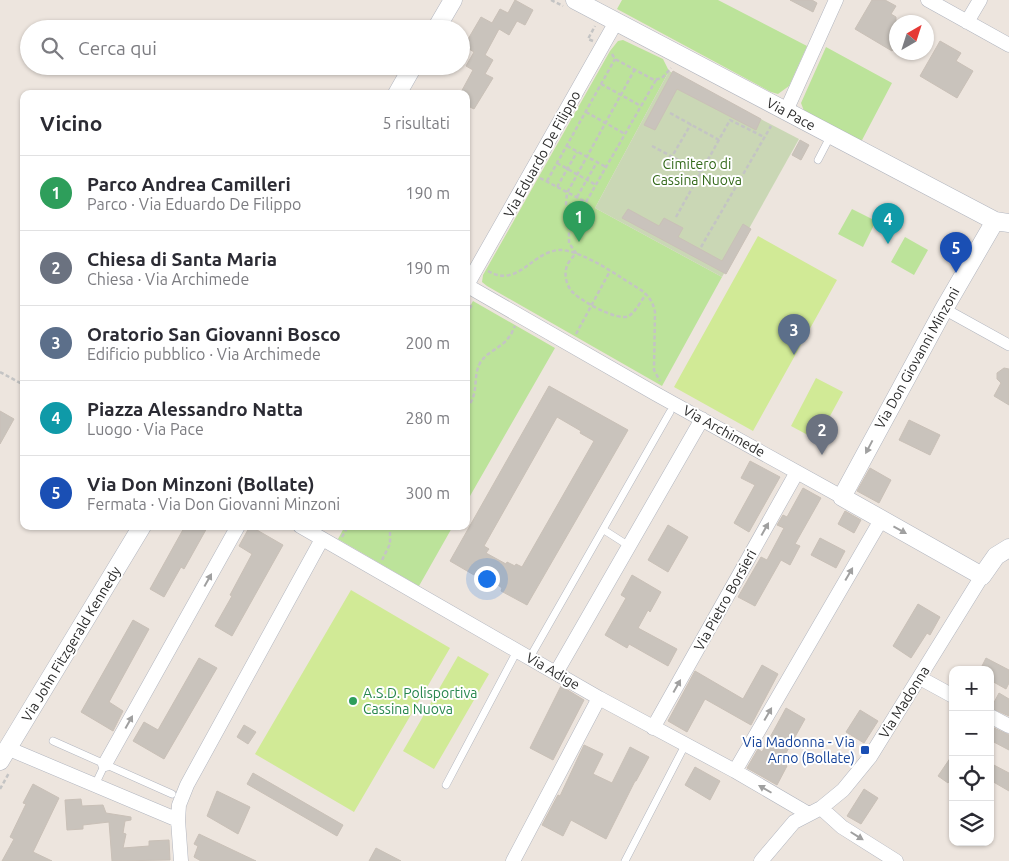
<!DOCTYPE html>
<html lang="it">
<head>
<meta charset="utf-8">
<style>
	:root { --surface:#fff; --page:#f7f7f7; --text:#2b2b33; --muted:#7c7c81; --line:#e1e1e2; --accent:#3e78f9 }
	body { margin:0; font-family:Ubuntu,sans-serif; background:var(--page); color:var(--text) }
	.controls { position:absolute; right:15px; bottom:15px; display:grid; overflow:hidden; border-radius:10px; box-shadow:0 1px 4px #0004 }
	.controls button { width:45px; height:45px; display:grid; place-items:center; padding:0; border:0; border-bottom:1px solid var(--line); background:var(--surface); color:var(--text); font:25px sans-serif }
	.compass { position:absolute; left:889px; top:15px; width:45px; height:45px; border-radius:50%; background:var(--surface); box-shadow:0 1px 4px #0004; rotate:39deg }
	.you { position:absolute; left:486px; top:578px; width:18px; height:18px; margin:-12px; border:4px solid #fff; border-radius:50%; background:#1a73e8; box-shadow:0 0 0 8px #1a73e833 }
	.badge { display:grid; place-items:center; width:32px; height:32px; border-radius:50%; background:var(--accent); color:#fff; font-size:16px; font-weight:700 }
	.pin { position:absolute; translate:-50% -41px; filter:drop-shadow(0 1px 2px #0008) }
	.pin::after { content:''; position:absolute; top:26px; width:18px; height:15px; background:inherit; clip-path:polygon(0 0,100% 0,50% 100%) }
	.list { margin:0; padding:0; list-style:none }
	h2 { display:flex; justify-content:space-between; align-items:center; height:65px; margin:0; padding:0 20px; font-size:21px }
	h2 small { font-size:16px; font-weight:400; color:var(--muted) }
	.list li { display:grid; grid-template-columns:32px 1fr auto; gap:15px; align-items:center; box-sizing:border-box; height:75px; padding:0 20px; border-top:1px solid var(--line) }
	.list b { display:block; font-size:19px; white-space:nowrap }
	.list p { margin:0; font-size:16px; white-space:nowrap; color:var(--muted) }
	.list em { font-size:16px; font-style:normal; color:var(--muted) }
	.icon { flex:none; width:28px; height:28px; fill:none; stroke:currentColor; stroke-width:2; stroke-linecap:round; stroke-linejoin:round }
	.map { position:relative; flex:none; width:1009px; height:861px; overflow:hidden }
	.search { position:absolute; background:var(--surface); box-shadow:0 1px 4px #0004; left:20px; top:20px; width:450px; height:55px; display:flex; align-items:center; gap:12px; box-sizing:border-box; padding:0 18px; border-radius:28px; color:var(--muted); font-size:19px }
	.panel { position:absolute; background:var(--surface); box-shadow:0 1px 4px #0004; left:20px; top:90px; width:450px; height:440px; border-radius:10px }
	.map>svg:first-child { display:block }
	.green { fill:#bce39a }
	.cemetery { fill:#cad7b5 }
	.pitch { fill:#d1ea96 }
	.building { fill:#c9c3bc; stroke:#c9c0b7; fill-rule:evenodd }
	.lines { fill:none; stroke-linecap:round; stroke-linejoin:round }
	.service-casing { stroke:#b1b5bf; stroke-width:8 }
	.pedestrian-casing { stroke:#b1b5bf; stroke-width:12 }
	.minor-casing { stroke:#b1b5bf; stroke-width:15 }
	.tertiary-casing { stroke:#b1b5bf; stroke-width:19 }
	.path { stroke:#c4c4c4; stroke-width:2.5; stroke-dasharray:4 2.5; stroke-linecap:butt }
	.service { stroke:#fff; stroke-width:7 }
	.pedestrian { stroke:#fff; stroke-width:11 }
	.minor { stroke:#fff; stroke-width:14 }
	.tertiary { stroke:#fff; stroke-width:18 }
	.oneway { fill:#a0a0a0 }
	.leisure-dot { fill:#2e9e5b; stroke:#fff; stroke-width:2 }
	.transit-dot { fill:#1a4fb4; stroke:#fff; stroke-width:2 }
	.labels { text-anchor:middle; stroke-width:4; stroke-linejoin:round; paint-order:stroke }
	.street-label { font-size:14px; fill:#2b2b2b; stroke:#fff }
	.park-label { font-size:14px; fill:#34691b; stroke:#fff }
	.leisure-label { font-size:14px; fill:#27864d; stroke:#fff; text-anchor:start }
	.transit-label { font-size:14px; fill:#164399; stroke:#fff; text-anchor:end }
</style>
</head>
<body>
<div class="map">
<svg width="1009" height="861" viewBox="0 0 1009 861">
	<rect width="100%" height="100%" fill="#ede5de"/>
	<path class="green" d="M622 0H718L807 46 789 86 778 94 771 92 617 9Z
		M623 40 663 59 669 71 595 208 722 277 662 386 487 286 482 282 483 275 610 51 618 41Z
		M826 47 892 83 861 142 804 111 801 103Z
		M852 209 876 221 863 247 838 234Z
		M905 237 928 250 914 275 891 262Z
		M473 301 555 348 466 503V314Z
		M345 526H453L419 586 338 539Z"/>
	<path class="cemetery" d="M669 71 799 139 722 277 595 208Z"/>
	<path class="pitch" d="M758 236 837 280 753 431 674 387Z
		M816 378 843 392 817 440 791 426Z
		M351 590 450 648 354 812 255 754Z
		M458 656 489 674 434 769 403 751Z"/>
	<path class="building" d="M515 0 533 10 525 25 517 21 509 35 499 29 485 55 493 60 485 74 493 78 474 109 466 105V94H460L473 70 466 66 474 52 464 46 481 17 492 23 500 9 508 13Z
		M790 0H812L817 3 813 12Z
		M872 0H885L896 6 891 14 896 17V44L892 51 855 29Z
		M940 41 961 53 956 61 973 71 957 98 920 76Z
		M673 71 761 119 756 130 677 89 655 130 644 125Z
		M800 140 809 145 801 160 792 155Z
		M628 209 659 226 664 218 683 228 678 237 722 261 743 224 751 229 726 274 622 218Z
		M1004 368 1009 369V405L994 396 1001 383 997 379V373Z
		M549 386 628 430 527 605 501 591 502 588 495 583 475 572 474 575 450 561ZM557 417 581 431 580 433 594 441 522 567 516 564 515 566 507 562 506 564 486 553 489 549 484 546Z
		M0 411 14 419 0 444Z
		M909 420 940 435 930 455 899 440Z
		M750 461 780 477 749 532 734 523 755 485 741 478Z
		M870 468 891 480 879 503 857 491Z
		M803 488 821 498 795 544 800 546 790 565 781 560 755 606 738 597 761 557 767 560 784 528 777 525 783 515 787 517Z
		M845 511 861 520 854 533 838 524Z
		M668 525 688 537 668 572 648 560Z
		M185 526H208L184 569 181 567 164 597 150 589Z
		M250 526 283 545 232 636 215 626 232 596 230 595 252 554 239 546Z
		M820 538 845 551 836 568 811 555Z
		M632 575 661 592 650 612 648 610 638 628 677 649 668 666 629 644 627 648 605 635 626 598 621 595Z
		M918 604 940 617 930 635 927 633 911 658 893 646Z
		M133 620 149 629 109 702 123 711 113 731 81 712Z
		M199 658 217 668 164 759 133 741 144 722 158 730Z
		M986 658 1009 670V683L1006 689 990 680V670H980Z
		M762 665 778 674 751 725 705 699 687 732 668 721 695 671 743 699Z
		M561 686 584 700 553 760 530 748Z
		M999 693 1009 699V716L991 708Z
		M786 708 805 719 781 762 787 766 777 785 747 768 758 749 762 752Z
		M860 710 878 721 864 743 846 732Z
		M244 725 256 732 248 744 237 737Z
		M990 726 1009 735V750L990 740Z
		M584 745 603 754 593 774 612 783 630 747 649 757 636 781H635L606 839 571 820 563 836 542 825 558 795 560 796Z
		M953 754V776L948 783 938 776Z
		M990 763 1009 773V791L990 780Z
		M695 767 720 781 710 800 685 785Z
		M253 773 343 825 337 836 247 784Z
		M33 784 59 798 33 852 52 861H2L14 839 10 837 26 804 23 803Z
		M864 789 878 798 861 824 847 816Z
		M217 791 250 807 238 834 207 816Z
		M81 799 82 806 103 805 106 813 131 817V820L125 821 123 833 126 834 123 848 149 846V841L169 840 170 860 112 861 109 822 83 825V829L67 830 65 800Z
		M199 834 256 861H201L194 857 198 846 194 844Z
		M376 848 401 861H369Z"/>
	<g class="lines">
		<g class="service-casing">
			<path id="service" d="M818 160 831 135
				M604 530 629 546
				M533 652 670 412
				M53 741 172 794
				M95 785 105 764
				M446 785 517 651
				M625 861 682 751"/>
		</g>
		<g class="pedestrian-casing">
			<path id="pedestrian" d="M944 309 1009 345"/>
		</g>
		<g class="minor-casing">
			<path id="minor" d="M928 0 1009 45
				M967 22 980 0
				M786 111 836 0
				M466 285 656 394 842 497
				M467 285 616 22
				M300 526 599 698 735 771 807 813
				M556 673 702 419
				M920 678 953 696
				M990 716 1009 726
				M653 728 797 472
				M7 748 178 820
				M105 764 238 526
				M735 771 881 520
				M821 808 842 827 896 861
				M181 861 178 820 179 805 187 785 322 539
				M513 861 599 698
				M761 861 794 822 821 808 843 790 870 757 982 576"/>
		</g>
		<g class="tertiary-casing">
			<path id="tertiary" d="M575 0 995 221 1009 223
				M436 29 453 0
				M397 94 413 66
				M995 221 944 309 842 497 982 576 996 556 1009 548
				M0 761 142 526"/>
		</g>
		<path class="path" d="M551 0 563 6
			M593 41 588 39 595 26
			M612 54 615 59 654 80 662 78 671 68
			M635 69 567 193 566 204 571 216 569 230V243L576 253C573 257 568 262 567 266 564 273 566 283 570 289 576 299 618 322 629 316 636 311 641 301 646 294
			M601 84 641 106
			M586 112 625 134
			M670 113 719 140
			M567 146 606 167
			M652 146 701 172
			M557 163 596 185
			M667 165 691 124
			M540 178 586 202 656 80
			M547 181 615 59
			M557 187 577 152
			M577 197 597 162
			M676 217 730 120 764 137
			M701 247 771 126
			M488 271C519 289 532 250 561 250 584 251 621 278 641 290 649 296 653 302 655 312L654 370 660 381
			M466 314 473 303
			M576 334 610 271
			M0 372 24 385
			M466 408C480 395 472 378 480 363 487 351 502 348 509 337 512 334 513 329 515 326
			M342 537 348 526
			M382 560 390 544V526
			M0 789 9 773"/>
		<use href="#service" class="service"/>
		<use href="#pedestrian" class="pedestrian"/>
		<use href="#minor" class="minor"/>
		<use href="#tertiary" class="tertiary"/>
	</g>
	<defs><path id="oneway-solid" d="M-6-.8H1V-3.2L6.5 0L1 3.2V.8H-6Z" transform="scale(1.25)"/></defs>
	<g class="oneway">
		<use href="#oneway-solid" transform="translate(869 447) rotate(118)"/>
		<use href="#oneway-solid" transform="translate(765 529) rotate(-61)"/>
		<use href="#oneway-solid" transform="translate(900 530) rotate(29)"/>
		<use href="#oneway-solid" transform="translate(849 574) rotate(-60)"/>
		<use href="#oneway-solid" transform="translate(208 580) rotate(-61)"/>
		<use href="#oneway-solid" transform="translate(677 686) rotate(-61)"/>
		<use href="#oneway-solid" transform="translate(768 714) rotate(-60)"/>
		<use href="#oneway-solid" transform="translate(129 722) rotate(-61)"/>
		<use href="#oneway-solid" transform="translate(765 789) rotate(-150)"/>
		<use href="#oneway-solid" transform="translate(857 836) rotate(32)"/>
	</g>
	<circle class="leisure-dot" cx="353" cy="701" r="5"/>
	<rect class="transit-dot" x="860" y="745" width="10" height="10" rx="2.5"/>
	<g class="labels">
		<g class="street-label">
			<text transform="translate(791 114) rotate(28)" y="5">Via Pace</text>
			<text transform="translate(542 154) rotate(-61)" y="5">Via Eduardo De Filippo</text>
			<text transform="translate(917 358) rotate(-61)" y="5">Via Don Giovanni Minzoni</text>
			<text transform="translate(724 431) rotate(29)" y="5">Via Archimede</text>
			<text transform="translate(725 600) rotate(-61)" y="5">Via Pietro Borsieri</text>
			<text transform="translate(71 644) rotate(-59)" y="5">Via John Fitzgerald Kennedy</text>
			<text transform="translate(553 671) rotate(30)" y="5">Via Adige</text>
			<text transform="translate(904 702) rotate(-58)" y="5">Via Madonna</text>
		</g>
		<g class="park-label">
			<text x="697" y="169">Cimitero di<tspan x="697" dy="16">Cassina Nuova</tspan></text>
		</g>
		<g class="leisure-label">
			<text x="363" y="698">A.S.D. Polisportiva<tspan x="363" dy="16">Cassina Nuova</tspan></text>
		</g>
		<g class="transit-label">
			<text x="855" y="747">Via Madonna - Via<tspan x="855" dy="16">Arno (Bollate)</tspan></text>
		</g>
	</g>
</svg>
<div class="controls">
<button>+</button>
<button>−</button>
<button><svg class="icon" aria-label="locate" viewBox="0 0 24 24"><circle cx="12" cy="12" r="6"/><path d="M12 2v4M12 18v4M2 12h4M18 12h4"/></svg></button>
<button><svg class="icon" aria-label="layers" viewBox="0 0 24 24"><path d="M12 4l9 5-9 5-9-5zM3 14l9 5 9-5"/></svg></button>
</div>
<svg class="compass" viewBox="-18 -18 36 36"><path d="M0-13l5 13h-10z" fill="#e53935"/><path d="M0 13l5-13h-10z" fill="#7c7c81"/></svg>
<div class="you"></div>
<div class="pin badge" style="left:579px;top:242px;background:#2e9e5b">1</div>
<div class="pin badge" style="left:822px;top:455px;background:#6b7280">2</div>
<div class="pin badge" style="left:794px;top:355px;background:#5c6f8a">3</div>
<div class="pin badge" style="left:888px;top:244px;background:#0f9aa8">4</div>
<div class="pin badge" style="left:956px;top:273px;background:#1a4fb4">5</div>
<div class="search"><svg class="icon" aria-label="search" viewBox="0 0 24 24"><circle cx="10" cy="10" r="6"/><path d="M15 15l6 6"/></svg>Cerca qui</div>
<section class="panel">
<h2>Vicino<small>5 risultati</small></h2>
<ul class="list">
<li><span class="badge" style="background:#2e9e5b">1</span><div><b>Parco Andrea Camilleri</b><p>Parco · Via Eduardo De Filippo</p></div><em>190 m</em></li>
<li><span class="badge" style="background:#6b7280">2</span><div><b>Chiesa di Santa Maria</b><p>Chiesa · Via Archimede</p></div><em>190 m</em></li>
<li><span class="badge" style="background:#5c6f8a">3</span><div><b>Oratorio San Giovanni Bosco</b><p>Edificio pubblico · Via Archimede</p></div><em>200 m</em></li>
<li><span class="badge" style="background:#0f9aa8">4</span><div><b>Piazza Alessandro Natta</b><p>Luogo · Via Pace</p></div><em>280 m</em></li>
<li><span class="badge" style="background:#1a4fb4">5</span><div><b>Via Don Minzoni (Bollate)</b><p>Fermata · Via Don Giovanni Minzoni</p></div><em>300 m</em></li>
</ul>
</section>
</div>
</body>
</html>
